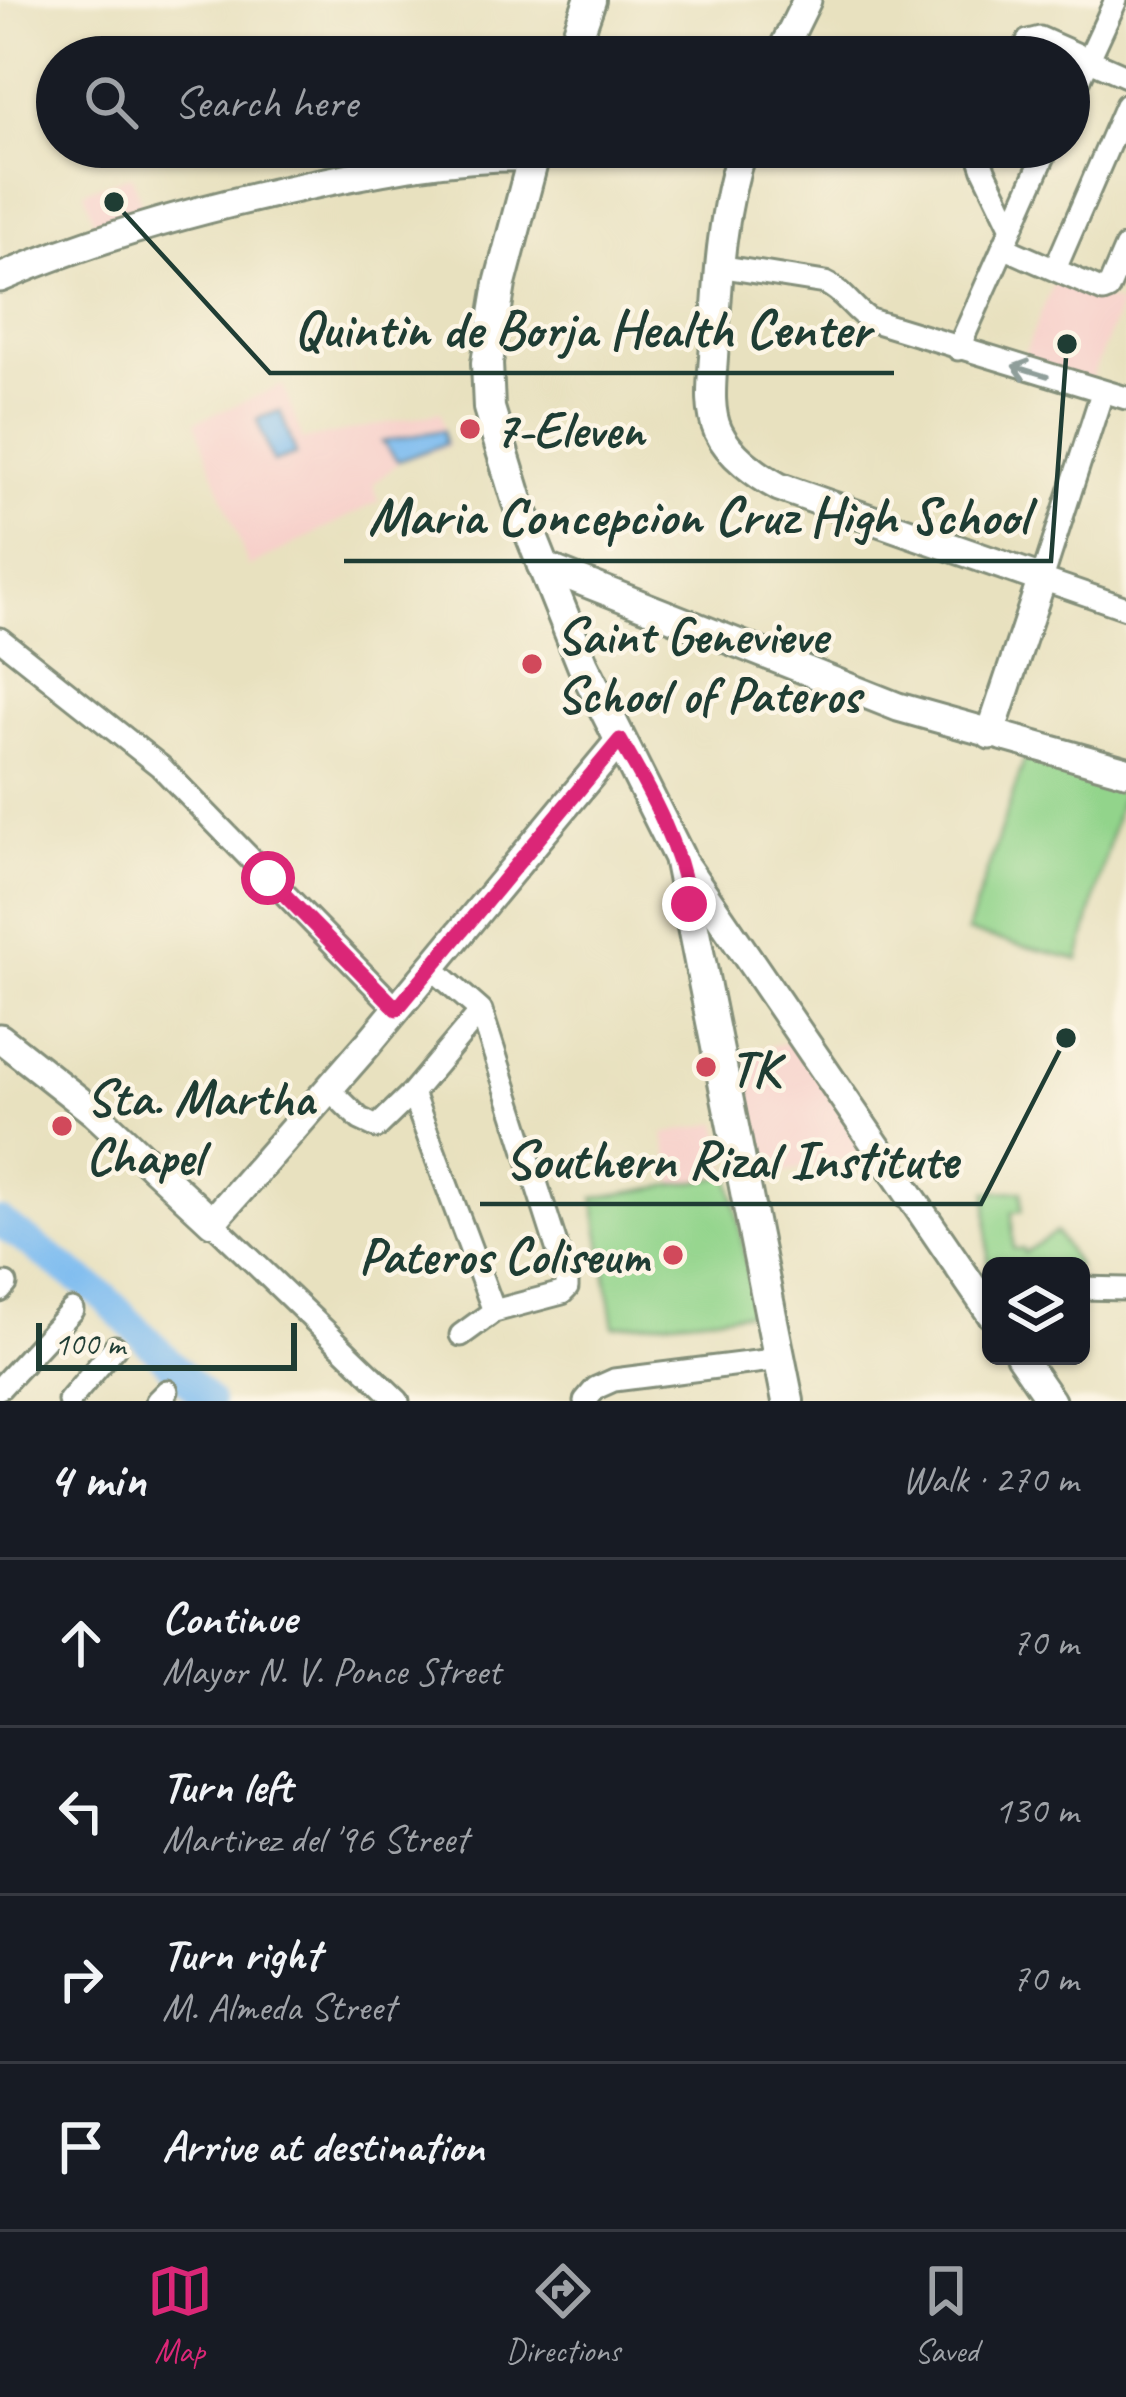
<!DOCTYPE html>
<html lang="en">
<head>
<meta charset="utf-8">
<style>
	:root { --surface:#171b24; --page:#20242c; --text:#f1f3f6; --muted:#9ea1a6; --line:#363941; --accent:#db2777 }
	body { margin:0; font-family:Caveat,sans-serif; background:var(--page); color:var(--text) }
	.controls { position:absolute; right:36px; bottom:36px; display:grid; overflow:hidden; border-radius:18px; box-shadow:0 3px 9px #0004 }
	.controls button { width:108px; height:108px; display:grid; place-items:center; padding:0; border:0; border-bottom:3px solid var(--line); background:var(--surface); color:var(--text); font:60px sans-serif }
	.scale { position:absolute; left:36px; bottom:30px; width:261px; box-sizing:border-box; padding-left:12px; border:6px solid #1f3d34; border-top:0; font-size:33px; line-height:42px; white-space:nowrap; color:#1f3d34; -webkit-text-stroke:9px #fcf5e5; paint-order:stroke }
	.stop { position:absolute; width:36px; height:36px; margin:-27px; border:9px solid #db2777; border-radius:50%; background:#fff }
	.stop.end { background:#db2777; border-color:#fff; box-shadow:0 3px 12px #0008 }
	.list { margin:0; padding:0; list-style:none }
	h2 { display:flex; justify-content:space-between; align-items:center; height:156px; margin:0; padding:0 48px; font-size:51px }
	h2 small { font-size:39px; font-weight:400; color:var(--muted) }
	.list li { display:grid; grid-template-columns:78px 1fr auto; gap:36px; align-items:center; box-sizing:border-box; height:168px; padding:0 48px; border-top:3px solid var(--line) }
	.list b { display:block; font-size:45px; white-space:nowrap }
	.list p { margin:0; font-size:39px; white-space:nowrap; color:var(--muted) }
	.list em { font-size:39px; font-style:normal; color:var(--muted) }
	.icon { flex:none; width:66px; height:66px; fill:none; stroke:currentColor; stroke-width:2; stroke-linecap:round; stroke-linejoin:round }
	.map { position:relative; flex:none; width:1126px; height:1401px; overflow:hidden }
	.search { position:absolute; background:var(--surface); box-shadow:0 3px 9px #0004; left:36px; right:36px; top:36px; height:132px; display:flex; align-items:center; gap:30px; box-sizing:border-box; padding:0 42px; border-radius:66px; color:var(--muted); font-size:45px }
	.sheet { height:828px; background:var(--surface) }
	nav { display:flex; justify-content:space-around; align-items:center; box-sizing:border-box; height:168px; border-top:3px solid var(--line); background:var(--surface); font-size:33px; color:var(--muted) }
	nav a { display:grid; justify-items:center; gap:6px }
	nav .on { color:var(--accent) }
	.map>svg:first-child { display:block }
	.built { fill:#f7d0ca }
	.green { fill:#92d48b; stroke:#588860; stroke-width:3 }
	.water { fill:#7bbbf0; stroke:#4d7c92; stroke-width:3 }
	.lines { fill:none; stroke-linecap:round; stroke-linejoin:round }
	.river { stroke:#7bbbf0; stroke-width:30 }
	.minor-casing { stroke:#848f7a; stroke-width:27 }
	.tertiary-casing { stroke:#848f7a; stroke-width:33 }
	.secondary-casing { stroke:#848f7a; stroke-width:36 }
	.minor { stroke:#fff; stroke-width:21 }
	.tertiary { stroke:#fff; stroke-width:27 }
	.secondary { stroke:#fff; stroke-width:30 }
	.oneway { stroke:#8f9e9a }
	.route { stroke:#db2777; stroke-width:15 }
	.poi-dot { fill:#d1495b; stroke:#fcf5e5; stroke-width:4.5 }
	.labels { text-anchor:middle; stroke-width:9; stroke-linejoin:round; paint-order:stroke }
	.poi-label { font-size:51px; font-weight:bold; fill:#1f3d34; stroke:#fcf5e5; text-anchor:start }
	.leader { fill:none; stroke:#1f3d34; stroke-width:4.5 }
	.callout-dot { fill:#1f3d34; stroke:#fcf5e5; stroke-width:4.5 }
	.callout-label { font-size:54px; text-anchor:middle; font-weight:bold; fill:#1f3d34; stroke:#fcf5e5; stroke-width:9; stroke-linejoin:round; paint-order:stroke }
</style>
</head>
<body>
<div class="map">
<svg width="1126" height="1401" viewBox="0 0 1126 1401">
	<rect width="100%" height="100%" fill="#fcf5e5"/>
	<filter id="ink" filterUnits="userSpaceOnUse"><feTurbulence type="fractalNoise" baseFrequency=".00833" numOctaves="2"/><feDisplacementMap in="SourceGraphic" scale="24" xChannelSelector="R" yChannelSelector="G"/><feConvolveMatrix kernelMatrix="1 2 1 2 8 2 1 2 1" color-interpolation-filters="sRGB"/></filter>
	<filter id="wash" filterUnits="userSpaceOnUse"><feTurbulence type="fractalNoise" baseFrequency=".004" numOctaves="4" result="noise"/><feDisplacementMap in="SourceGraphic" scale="48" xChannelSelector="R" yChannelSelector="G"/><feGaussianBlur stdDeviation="2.7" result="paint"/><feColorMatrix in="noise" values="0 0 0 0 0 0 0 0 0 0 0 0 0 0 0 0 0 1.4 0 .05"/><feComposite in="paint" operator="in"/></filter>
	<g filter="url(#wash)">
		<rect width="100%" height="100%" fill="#e8e1bf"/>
		<path class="built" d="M132 175 144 213 96 229 84 191Z
			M1055 279 1121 305 1088 386 1020 364Z
			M283 385 303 440 441 412 448 446 400 462 373 484 379 501 249 567 195 422Z
			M799 1039 864 1152 850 1159 757 1177 732 1056Z
			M719 1123 728 1173 674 1184 664 1134Z"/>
		<path class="green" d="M1025 758 1124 785 1079 960 967 932Z
			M730 1176 755 1312 614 1326 594 1198Z
			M1022 1191V1211L1012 1212 1013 1249H1023L1024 1253 1056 1232 1078 1266H991L988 1273 987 1192Z"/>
		<path class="water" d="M280 411 296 454 273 462 257 419Z
			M443 430 445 444 398 461 382 442Z"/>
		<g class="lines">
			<path class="river" d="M0 1222 104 1297 208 1401"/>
		</g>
	</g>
	<g filter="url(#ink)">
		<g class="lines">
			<g class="minor-casing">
				<path id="minor" d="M1021 57 1028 41 1040 38 1126 76
					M1069 102 1116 0
					M986 147 981 161 984 170 1011 226
					M1003 247 1103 291 1108 289 1126 247
					M718 266 825 283C844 291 853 310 870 320L1126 398
					M1055 269 1126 105
					M958 349 1048 147
					M1102 393 1042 579 1126 608
					M0 639 160 766 397 1009
					M431 967 481 1011 567 1279V1288L562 1293 494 1311 461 1335
					M481 1011 412 1093 494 1311
					M329 1089 360 1119 377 1127 412 1093
					M212 1222 398 1401
					M1081 1288 1126 1289
					M0 1291 6 1284
					M0 1388 72 1310
					M69 1401 115 1347
					M157 1401 167 1391
					M585 1401 596 1388 614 1380 780 1359"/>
			</g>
			<g class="tertiary-casing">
				<path id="tertiary" d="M779 57 807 0
					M743 147C721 212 718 280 714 348 713 375 707 406 718 431 729 455 757 475 779 487L1042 579 990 735
					M0 278C98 236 202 208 306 186 382 170 455 155 533 157
					M541 565 898 707 1126 771
					M679 857 991 1314
					M0 1038 95 1113 212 1222 368 1044 620 740
					M1020 1356 1051 1401"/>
			</g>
			<g class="secondary-casing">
				<path id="secondary" d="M570 57 590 0
					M536 147 500 284 487 363 489 408 517 500 583 665 679 857 788 1401"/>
			</g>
			<use href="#minor" class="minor"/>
			<use href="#tertiary" class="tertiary"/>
			<use href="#secondary" class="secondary"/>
		</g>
		<defs><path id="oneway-shaft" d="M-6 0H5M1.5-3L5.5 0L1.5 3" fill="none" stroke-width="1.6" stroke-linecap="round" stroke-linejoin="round" transform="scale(3)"/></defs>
		<use class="oneway" href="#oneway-shaft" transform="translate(1030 371) rotate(-163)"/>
	</g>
	<g class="lines" filter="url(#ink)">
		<path class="route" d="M268 878 397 1009 620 740C651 793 679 844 689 904"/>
	</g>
	<g class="poi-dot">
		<circle cx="470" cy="429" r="12"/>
		<circle cx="532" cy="664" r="12"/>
		<circle cx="706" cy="1067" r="12"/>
		<circle cx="62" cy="1126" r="12"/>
		<circle cx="673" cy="1255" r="12"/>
	</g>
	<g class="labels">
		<g class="poi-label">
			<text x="494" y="447">7-Eleven</text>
			<text x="556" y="653">Saint Genevieve<tspan x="556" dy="59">School of Pateros</tspan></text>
			<text x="730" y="1085">TK</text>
			<text x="86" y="1115">Sta. Martha<tspan x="86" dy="59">Chapel</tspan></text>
			<text x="649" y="1273" text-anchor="end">Pateros Coliseum</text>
		</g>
	</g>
	<path class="leader" d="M114 202L270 373H894M1067 344L1051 561H344M1066 1038L981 1204H480"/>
	<g class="callout-dot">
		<circle cx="114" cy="202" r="12"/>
		<circle cx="1067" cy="344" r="12"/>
		<circle cx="1066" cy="1038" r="12"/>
	</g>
	<g class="callout-label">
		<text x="582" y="347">Quintin de Borja Health Center</text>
		<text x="698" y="534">Maria Concepcion Cruz High School</text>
		<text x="731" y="1178">Southern Rizal Institute</text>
	</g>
</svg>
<div class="controls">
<button><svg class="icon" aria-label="layers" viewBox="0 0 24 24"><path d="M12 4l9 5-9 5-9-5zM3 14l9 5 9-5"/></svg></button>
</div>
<div class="scale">100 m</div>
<div class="stop" style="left:268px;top:878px"></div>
<div class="stop end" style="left:689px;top:904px"></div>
<div class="search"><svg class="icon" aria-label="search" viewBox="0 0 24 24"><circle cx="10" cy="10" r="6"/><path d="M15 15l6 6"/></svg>Search here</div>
</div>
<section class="sheet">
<h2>4 min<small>Walk · 270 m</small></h2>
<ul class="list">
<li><svg class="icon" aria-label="ahead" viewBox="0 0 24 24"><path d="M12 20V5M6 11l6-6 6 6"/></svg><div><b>Continue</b><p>Mayor N. V. Ponce Street</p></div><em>70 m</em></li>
<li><svg class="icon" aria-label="left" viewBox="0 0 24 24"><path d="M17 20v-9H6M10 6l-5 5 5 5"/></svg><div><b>Turn left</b><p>Martirez del '96 Street</p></div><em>130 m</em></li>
<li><svg class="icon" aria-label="right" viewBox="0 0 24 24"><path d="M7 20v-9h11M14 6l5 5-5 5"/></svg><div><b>Turn right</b><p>M. Almeda Street</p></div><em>70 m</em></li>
<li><svg class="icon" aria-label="arrive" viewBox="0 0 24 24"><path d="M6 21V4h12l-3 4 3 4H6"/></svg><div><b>Arrive at destination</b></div></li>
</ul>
</section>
<nav>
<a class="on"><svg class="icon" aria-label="map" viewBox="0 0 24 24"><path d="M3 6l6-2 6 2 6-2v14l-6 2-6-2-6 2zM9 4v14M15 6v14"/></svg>Map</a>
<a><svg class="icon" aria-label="directions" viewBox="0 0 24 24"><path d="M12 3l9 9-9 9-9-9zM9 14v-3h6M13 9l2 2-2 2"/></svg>Directions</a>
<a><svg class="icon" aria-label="saved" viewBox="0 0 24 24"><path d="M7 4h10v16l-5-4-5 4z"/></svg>Saved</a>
</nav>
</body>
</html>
